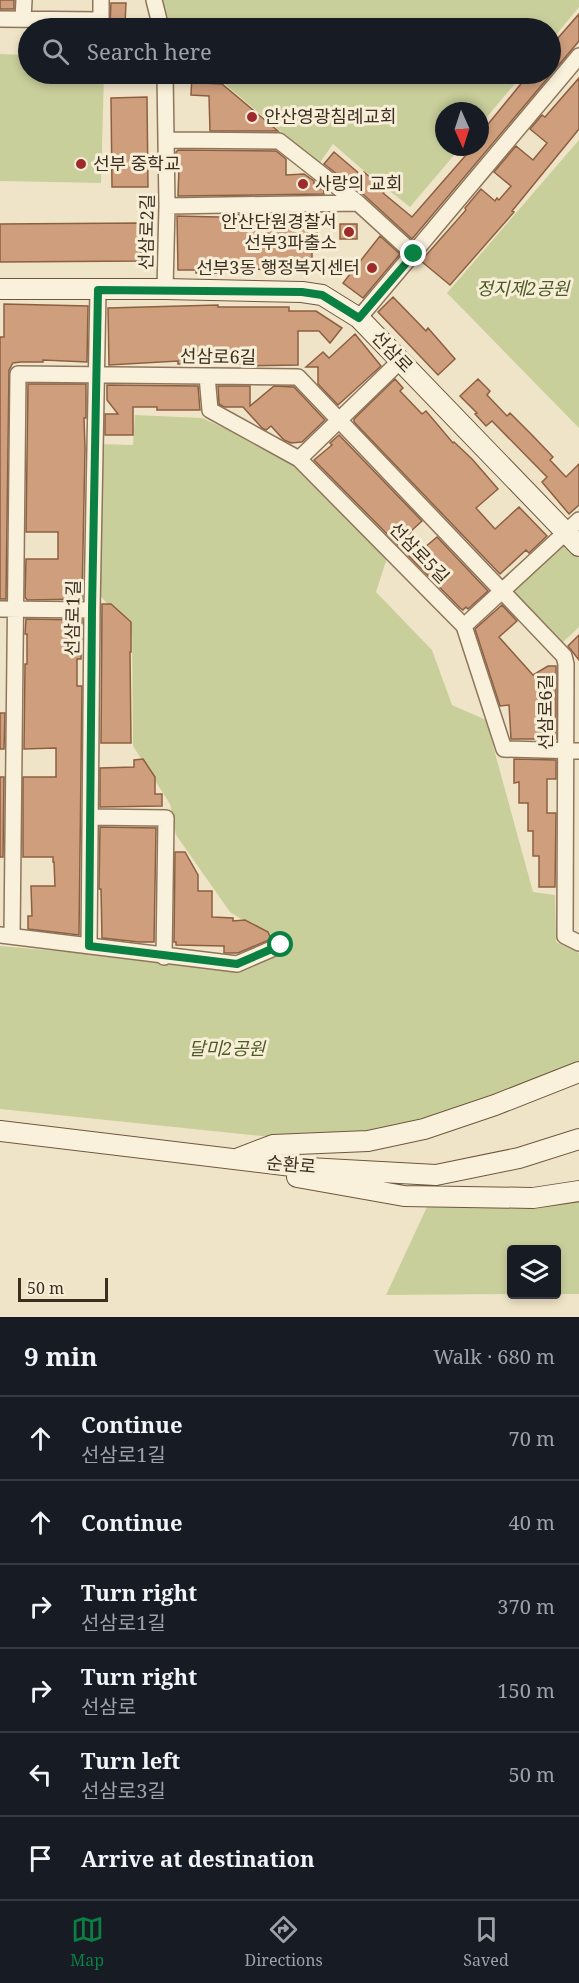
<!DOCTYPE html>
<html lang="en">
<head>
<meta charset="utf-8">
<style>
	:root { --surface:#171b24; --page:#242831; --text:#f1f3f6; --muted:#9ea1a6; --line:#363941; --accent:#0b8043 }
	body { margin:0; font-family:"Noto Serif","Noto Sans KR",serif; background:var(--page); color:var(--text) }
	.controls { position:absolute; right:18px; bottom:18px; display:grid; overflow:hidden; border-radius:6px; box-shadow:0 3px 9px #0003 }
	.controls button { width:54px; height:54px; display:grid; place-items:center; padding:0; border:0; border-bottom:2px solid var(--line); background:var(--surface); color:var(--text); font:30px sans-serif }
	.compass { position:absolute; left:435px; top:102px; width:54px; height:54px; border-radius:50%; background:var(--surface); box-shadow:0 3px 9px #0003; rotate:177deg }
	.scale { position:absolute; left:18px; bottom:15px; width:90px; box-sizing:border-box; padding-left:6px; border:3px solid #3d2e20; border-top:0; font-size:16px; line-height:21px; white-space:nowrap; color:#3d2e20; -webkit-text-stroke:4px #f7eed8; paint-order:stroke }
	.stop { position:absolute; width:18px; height:18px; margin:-14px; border:4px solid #0b8043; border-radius:50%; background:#fff }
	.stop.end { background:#0b8043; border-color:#fff; box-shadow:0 2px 6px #0008 }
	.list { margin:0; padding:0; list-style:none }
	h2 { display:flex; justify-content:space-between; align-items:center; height:78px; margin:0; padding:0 24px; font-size:26px }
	h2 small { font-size:20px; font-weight:400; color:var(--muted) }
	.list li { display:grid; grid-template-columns:39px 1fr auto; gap:18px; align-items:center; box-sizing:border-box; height:84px; padding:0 24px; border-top:2px solid var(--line) }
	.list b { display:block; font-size:22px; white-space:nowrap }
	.list p { margin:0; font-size:20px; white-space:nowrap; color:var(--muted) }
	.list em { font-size:20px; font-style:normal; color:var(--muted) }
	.icon { flex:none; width:33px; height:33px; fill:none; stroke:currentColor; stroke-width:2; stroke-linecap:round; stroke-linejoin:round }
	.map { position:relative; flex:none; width:579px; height:1317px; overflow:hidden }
	.search { position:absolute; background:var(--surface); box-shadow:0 3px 9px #0003; left:18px; right:18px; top:18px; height:66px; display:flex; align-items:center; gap:15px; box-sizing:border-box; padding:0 21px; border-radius:33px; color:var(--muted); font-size:22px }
	.sheet { height:582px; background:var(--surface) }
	nav { display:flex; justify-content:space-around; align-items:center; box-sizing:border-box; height:84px; border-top:2px solid var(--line); background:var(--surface); font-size:16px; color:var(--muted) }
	nav a { display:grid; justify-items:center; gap:3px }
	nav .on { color:var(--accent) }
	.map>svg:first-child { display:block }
	.green { fill:#c9cf9b }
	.building { fill:#cf9f7d; stroke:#8d5f41; stroke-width:1.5 }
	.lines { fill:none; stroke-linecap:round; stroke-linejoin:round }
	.street-casing { stroke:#8d765c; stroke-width:18 }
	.secondary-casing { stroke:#6f573f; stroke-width:22 }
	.street { stroke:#faf1dc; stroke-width:15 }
	.secondary { stroke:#faf1dc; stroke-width:20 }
	.route { stroke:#0b8043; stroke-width:8 }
	.poi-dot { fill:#9e2a2b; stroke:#f7eed8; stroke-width:2 }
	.labels { text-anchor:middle; stroke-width:6; stroke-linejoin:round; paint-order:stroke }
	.poi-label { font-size:18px; fill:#3d2e20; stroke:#f7eed8; text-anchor:start }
	.street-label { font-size:18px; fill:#3d2e20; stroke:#f7eed8 }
	.park-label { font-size:18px; font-style:italic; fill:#4d5a26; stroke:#f7eed8 }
</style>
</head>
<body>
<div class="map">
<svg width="579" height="1317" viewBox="0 0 579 1317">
	<rect width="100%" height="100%" fill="#f0e4c8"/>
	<path class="green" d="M157 0H579V7L551 41 550 28H165Z
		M0 54 28 55V74H104L101 183 0 181Z
		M213 74H523L480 125V111H444V147H461L410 207 363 170 333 144 319 164Z
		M579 140V428L447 293Z
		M135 415 202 418 292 459 388 555 376 592 432 650 452 705 486 720 533 892 555 895 556 942 579 953V1064L498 1097 374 1136H261L0 1109V946L239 967 284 945 230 912 176 835 170 804 133 746 132 634 99 594 100 444 133 445Z
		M562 540 579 558V627L560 645 516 598 513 590Z
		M579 1202V1294H557L556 1250H512L511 1294 386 1295 427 1207Z"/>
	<path class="building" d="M0 0H14V9H0Z
		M111 3H126L125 24H110Z
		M579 14V41L412 239 364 195 324 164 334 152 361 175 364 172 385 191 383 193 412 217 466 155 464 153 469 147H480V134L529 74H550V47Z
		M192 74H202V83L222 84 278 131H210L209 96 191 95Z
		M579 78V129L512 211 514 212 450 285 421 261 466 210 465 208 481 189 495 201 497 198 499 200 511 186 494 172 516 146 533 160 547 143 530 129 542 115 545 117Z
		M147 97 148 187H112L111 98Z
		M178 150 276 151 286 159V175L304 174 314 181V188L324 189V194L178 196 179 168H176V152Z
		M318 213 317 235H312V270L242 269V272H218V273H196V270H178L177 216 219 217 233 215Z
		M141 223V261L0 262V224Z
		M340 224H357V239H340Z
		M380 236 400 254 363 298 343 283Z
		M393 297 426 331 428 328 455 359 438 375 378 312Z
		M4 304 88 306 87 362 43 360V362H21L13 363 9 370 6 599H0V337H4Z
		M218 305V307H289V311H316L342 328 330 343 319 331H298V365L247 366V364H225V362L178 364V361L109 365 108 308Z
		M355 334 381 366 338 405 318 384V367H306L323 352 329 358Z
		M395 379 403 388 400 391 422 414 426 411 453 443 454 442 472 459 498 489 476 508 495 529 519 507 547 536 529 553 526 550 500 574 354 422V419Z
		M478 379 490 391 487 395 507 416 510 413 532 435 553 457 550 460 566 477 579 464V505L569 514 542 482 547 477 492 421 486 426 475 414 477 413 460 396Z
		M28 384H86V418H84L85 448 82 599 27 600 25 597 26 559H58V532H26Z
		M107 385 198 386 200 410H157V407H133V435H105V414H118L107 400Z
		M218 386H250V406L274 386 294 387 325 420 302 442 291 443 284 440 271 426 266 430 262 428 243 407H224L219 404Z
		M339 435 422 521 410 532 424 548 437 537 488 591 468 609 466 607 463 610 460 608 314 460 332 445 330 443Z
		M102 604H111L131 622V652H130L131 743H101Z
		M502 605 517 621 499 637 533 675 548 666H556V739H511L509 705 500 706 475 629Z
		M26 619 82 620 81 659H77V686H82L79 935 28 929V916H32L31 886H55L54 862H53V857H23V777H56V748L24 749 25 664H27V634H25Z
		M579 635V660L568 646Z
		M0 713H5L4 749H0Z
		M143 759 155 777V794H162V806L100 807V768L134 767V760Z
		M514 759 556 760V779H547V813H556L555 887H539V856H533V831H528V803H519V782L514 783Z
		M0 777H4L3 857H0Z
		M100 827 156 828 154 942H139L102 938 101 889H99Z
		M175 852H185L198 875V891H212V917L233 918V921L245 920 268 932 271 939 238 953H224V946L176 945V942H174Z"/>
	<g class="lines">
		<g class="street-casing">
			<path id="street" d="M154 0 161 28
				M0 19 101 20V0
				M23 19 24 0
				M165 74 167 206 165 289
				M167 140 279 141 358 203 414 254
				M167 206 358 203
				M359 318 579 56
				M207 376 210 410 299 459 464 626 504 749 579 751
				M299 459 400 361
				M0 609 92 610
				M464 626 579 520
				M90 817 166 818 164 957
				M0 935 237 964 281 945
				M12 936 18 374 298 377 564 656 566 664 565 936 579 943
				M89 946 92 610 98 290"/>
		</g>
		<g class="secondary-casing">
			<path id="secondary" d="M0 289H165L302 292 322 295 359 318 579 546
				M0 1131 308 1168 436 1175 519 1158 579 1139
				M239 1158 273 1145 368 1141 424 1129 495 1105 579 1072
				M297 1177 404 1196 533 1198 579 1191"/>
		</g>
		<use href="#street" class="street"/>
		<use href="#secondary" class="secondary"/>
	</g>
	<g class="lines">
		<path class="route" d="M281 945 237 964 89 946 92 610 98 290 302 292 322 295 359 318 414 254"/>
	</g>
	<g class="poi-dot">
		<circle cx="252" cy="117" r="6"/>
		<circle cx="81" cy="164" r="6"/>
		<circle cx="303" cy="184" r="6"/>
		<circle cx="349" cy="232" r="6"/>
		<circle cx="372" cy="268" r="6"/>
	</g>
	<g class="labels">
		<g class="poi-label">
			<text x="264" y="123">안산영광침례교회</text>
			<text x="93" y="170">선부 중학교</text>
			<text x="315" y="190">사랑의 교회</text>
			<text x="337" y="228" text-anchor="end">안산단원경찰서<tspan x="337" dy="21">선부3파출소</tspan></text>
			<text x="360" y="274" text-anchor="end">선부3동 행정복지센터</text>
		</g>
		<g class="street-label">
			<text transform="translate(147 232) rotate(-89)" y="6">선삼로2길</text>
			<text transform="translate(392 352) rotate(46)" y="6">선삼로</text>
			<text transform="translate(218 357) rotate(1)" y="6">선삼로6길</text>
			<text transform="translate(419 553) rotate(46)" y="6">선삼로5길</text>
			<text transform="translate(73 618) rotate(-89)" y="6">선삼로1길</text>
			<text transform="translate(546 712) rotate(-90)" y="6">선삼로6길</text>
			<text transform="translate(291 1165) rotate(5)" y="6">순환로</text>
		</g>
		<g class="park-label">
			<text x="523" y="295">정지제2공원</text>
			<text x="227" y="1055">달미2공원</text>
		</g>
	</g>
</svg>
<div class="controls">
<button><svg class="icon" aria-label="layers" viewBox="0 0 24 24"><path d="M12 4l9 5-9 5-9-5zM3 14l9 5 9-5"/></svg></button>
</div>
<svg class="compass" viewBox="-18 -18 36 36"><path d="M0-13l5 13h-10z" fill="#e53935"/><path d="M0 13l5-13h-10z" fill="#9ea1a6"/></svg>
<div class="scale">50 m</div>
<div class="stop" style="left:281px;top:945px"></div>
<div class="stop end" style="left:414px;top:254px"></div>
<div class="search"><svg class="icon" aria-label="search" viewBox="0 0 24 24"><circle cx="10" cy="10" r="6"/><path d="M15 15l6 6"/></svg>Search here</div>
</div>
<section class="sheet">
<h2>9 min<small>Walk · 680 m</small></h2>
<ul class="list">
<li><svg class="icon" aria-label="ahead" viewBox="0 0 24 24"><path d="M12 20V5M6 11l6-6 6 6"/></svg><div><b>Continue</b><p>선삼로1길</p></div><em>70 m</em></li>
<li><svg class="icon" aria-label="ahead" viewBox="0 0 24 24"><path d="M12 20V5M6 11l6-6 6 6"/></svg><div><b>Continue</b></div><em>40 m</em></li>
<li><svg class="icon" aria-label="right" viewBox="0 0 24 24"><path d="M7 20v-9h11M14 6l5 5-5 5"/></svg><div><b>Turn right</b><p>선삼로1길</p></div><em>370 m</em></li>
<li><svg class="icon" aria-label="right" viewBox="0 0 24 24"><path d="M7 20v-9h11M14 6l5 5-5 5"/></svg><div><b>Turn right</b><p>선삼로</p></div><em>150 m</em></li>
<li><svg class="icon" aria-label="left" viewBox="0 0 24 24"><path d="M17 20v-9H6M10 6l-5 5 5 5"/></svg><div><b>Turn left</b><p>선삼로3길</p></div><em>50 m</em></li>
<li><svg class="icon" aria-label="arrive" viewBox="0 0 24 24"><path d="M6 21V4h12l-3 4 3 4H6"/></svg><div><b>Arrive at destination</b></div></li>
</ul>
</section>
<nav>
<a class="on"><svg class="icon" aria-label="map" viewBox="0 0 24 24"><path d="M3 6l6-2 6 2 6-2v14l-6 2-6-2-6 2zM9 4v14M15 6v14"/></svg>Map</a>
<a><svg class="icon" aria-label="directions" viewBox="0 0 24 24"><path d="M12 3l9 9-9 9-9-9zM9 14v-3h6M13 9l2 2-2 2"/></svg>Directions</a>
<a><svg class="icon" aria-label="saved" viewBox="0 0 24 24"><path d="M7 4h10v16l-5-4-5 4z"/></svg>Saved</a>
</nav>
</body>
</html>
